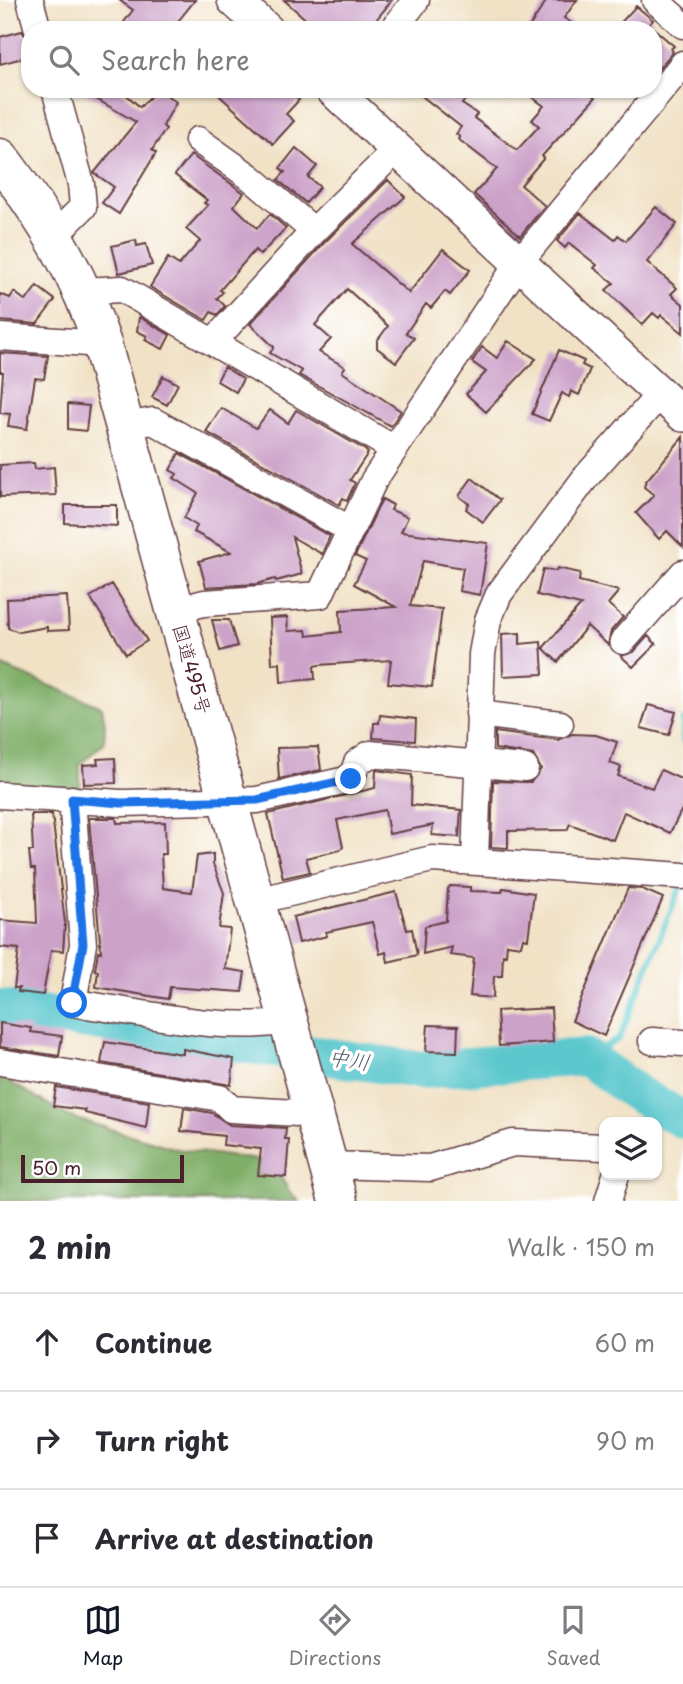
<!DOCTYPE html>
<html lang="en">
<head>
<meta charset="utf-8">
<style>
	:root { --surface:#fff; --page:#f7f7f7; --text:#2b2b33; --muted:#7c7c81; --line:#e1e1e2; --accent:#111827 }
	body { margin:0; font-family:"Playpen Sans","Klee One",sans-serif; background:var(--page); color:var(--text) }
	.controls { position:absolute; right:21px; bottom:21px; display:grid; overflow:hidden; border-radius:14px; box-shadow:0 2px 5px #0004 }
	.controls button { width:63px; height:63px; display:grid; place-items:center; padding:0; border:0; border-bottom:2px solid var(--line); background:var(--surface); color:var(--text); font:35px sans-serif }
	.scale { position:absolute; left:21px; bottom:18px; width:163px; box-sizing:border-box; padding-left:7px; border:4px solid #4a1f2b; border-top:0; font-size:19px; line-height:24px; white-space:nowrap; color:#4a1f2b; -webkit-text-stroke:5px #fff; paint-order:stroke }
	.stop { position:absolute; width:21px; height:21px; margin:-16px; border:5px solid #1a73e8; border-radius:50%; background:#fff }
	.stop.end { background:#1a73e8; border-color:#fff; box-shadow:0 2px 7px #0008 }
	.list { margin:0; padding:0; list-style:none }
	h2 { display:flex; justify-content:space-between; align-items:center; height:91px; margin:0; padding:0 28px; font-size:30px }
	h2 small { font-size:23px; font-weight:400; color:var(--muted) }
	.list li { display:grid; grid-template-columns:46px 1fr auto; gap:21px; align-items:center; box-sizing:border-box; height:98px; padding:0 28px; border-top:2px solid var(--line) }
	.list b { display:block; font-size:26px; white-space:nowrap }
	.list em { font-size:23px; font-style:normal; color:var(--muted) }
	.icon { flex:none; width:38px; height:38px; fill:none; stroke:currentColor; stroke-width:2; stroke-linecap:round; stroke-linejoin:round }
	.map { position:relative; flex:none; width:683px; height:1201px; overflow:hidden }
	.search { position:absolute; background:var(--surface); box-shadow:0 2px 5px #0004; left:21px; right:21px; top:21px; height:77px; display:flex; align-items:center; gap:18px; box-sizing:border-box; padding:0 24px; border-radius:28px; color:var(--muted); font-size:26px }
	.sheet { height:385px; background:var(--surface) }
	nav { display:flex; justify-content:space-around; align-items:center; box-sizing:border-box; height:98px; border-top:2px solid var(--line); background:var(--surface); font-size:19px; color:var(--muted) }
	nav a { display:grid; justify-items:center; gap:4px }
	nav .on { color:var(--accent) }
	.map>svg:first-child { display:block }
	.forest { fill:#7fae67; stroke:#646649; stroke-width:2 }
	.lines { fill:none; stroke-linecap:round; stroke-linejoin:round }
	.stream { stroke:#5bc8ce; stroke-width:6 }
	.river { stroke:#5bc8ce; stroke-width:38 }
	.building { fill:#cca2c9 }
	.minor-casing { stroke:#633c42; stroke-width:29 }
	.tertiary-casing { stroke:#633c42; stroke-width:36 }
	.trunk-casing { stroke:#633c42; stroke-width:41 }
	.minor { stroke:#fff; stroke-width:26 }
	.tertiary { stroke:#fff; stroke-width:33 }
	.trunk { stroke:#fff; stroke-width:38 }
	.route { stroke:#1a73e8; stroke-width:9 }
	.labels { text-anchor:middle; stroke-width:7; stroke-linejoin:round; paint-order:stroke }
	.street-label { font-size:19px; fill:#4a1f2b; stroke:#fff }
	.water-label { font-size:21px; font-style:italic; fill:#505a64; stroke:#fff }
</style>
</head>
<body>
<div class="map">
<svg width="683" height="1201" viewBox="0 0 683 1201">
	<rect width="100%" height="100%" fill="#fff"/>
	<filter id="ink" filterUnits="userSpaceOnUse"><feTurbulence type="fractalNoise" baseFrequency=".0143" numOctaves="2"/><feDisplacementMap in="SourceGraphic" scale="14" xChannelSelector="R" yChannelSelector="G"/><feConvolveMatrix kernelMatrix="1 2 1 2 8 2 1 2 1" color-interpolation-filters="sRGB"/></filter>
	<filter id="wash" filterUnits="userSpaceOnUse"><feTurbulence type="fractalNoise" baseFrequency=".00686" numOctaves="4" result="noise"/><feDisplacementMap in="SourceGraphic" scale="28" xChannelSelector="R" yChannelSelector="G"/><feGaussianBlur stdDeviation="1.57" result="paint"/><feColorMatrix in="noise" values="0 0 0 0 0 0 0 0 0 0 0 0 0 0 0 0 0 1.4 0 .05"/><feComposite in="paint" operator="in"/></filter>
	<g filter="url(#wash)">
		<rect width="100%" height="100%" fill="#f1e2c6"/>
		<path class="forest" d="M0 665 102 707 105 724 104 743 80 764V791L0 785Z
			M0 1076 70 1117 177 1149 272 1162 289 1191 299 1201H0Z"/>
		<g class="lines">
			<path class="stream" d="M683 720V741
				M586 1057 619 1039 682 883"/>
			<path class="river" d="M0 1008 418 1070 586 1057 636 1093 683 1120"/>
		</g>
		<g id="blocks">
			<path class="building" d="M119 0H195L171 30H118L133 10Z
				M284 0H392L368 30H318Z
				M547 0H577L564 18 582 30H527Z
				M636 6 653 20 644 30H614Z
				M653 28 674 46 671 49 673 52 653 75Z
				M22 31 30 43V56L0 64V37Z
				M79 89H120L140 107 158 89 176 102 163 126 166 129 152 150 156 153 119 214 102 203 114 187 94 173 136 122Z
				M212 89H286L299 100 286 114 294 121 273 144Z
				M413 89H473L462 104 477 114 474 118 517 150 539 126 532 120 544 106 521 89H586L595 98 542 156 544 158 521 185 545 206 520 236 474 194 497 169 458 139 460 137 456 134 461 127Z
				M296 148 317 166 308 177 320 187 306 203 278 180 285 172 280 168Z
				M191 155 244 193 234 206 257 228 270 214 286 228 260 255 255 250 220 290 223 292 217 298 225 306 217 315 211 312 206 320 150 287 168 258 179 265 200 241 186 229 208 205 204 203 207 200 175 175Z
				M388 180 405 197 352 244 409 293 443 249 470 270 450 295 445 291 431 308 426 304 406 333 414 338 396 362 377 348V341L388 326 347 289 315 325 331 339 319 352 345 367 342 372 401 411 391 426 299 375 302 371 270 353 274 347 250 324 325 242Z
				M656 207 677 224 647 262 677 288 671 294 683 304V333L661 315 659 318 653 313 642 325 606 290 614 283 594 268 597 265 569 243 565 248 557 241 580 213 615 240 618 235 626 241Z
				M136 240 137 246 146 244 152 265 119 273 112 246Z
				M37 286 55 300 37 324 0 321V294L10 298 14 292 26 301Z
				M139 317 170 335 163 349 145 340 147 336 137 331Z
				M508 341 536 359 486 412 466 394 486 372 472 362 482 347 497 358Z
				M559 350 584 361 582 365 590 369 579 395 571 391 569 397 562 393 549 421 532 414Z
				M0 353 48 356 44 379 35 378 27 429 8 426 10 414 0 413 3 372H0Z
				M224 367 243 379 236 392 217 381Z
				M163 376 178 384 167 405 152 397Z
				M68 404 89 406 86 431 68 429Z
				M221 408 256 428 270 410 288 423 296 410 365 450 368 453 350 480 355 483 347 501 343 498 339 505 206 432Z
				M683 437V547L667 531 659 539 636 513 654 495 644 487 646 481Z
				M179 453 330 536 322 554 292 537 302 574 276 581 275 579 257 584 206 587 199 561 231 552 194 532 197 526 184 518 198 493 174 478 177 474 170 470Z
				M34 463 35 469 54 467 56 495 0 497V465Z
				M472 478 500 500 483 522 466 509 469 504 459 496Z
				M382 499 393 505 391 510 408 517 401 532 488 543 480 595 459 591 463 568 423 561 410 606 442 609 432 687 388 683 391 660 319 665 314 666 315 679 281 682 280 663 272 664 270 618 287 617 288 631 306 630 307 636 341 632 340 610 396 607 354 584 366 561 355 556Z
				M65 505H117V526L65 523Z
				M557 568 580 573 579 581 619 591 608 604 623 617 611 631 608 645 587 626 558 662 543 648 581 605 537 595 543 569 556 571Z
				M112 584 147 641 126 654 90 597Z
				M67 596 69 630 47 631V627L19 632 8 628 7 599Z
				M212 620H229L237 646 220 651Z
				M520 633V644L541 642 543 674 503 676 502 634Z
				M648 636 656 644 633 667 621 656 634 652Z
				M648 705 676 712 669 735 641 728Z
				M380 715 416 719 415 741 373 738 374 723H379Z
				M495 732 558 740 572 734 596 735 617 742 610 763 621 767 618 776 652 788 661 770 683 780V807L670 833 624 812 613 840 570 824 567 830 508 831V848L491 847 493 781 531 782 541 769 533 755 495 749Z
				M318 747 321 770 279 779 277 748Z
				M115 758 116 783 84 784 83 765 98 764 97 759Z
				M376 770 412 775 411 805 461 810 459 837 432 835 433 825 389 834 385 810 337 820 343 847 340 850 306 858 310 872 283 878 268 814 375 788Z
				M31 814H52L65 923 63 951 51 950 43 995 18 992 19 988H14L19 949 0 947V920L37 923 35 869H31L29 851H33Z
				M89 818H116L117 823 165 822 166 854H161L163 888 192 892 197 856 213 854V864L224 893 219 928 230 929 225 969 245 972 242 992 170 987 168 999 96 987 98 971 95 970 98 951 101 952Z
				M450 886 470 887V891L502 892 503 888 534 893 528 939 523 938 521 946 507 944 506 955 503 954 502 976H494L493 998 470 996 474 958 450 955 452 947 423 954 425 926 446 921 448 889Z
				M628 888 642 889 663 898 604 1036 572 1021Z
				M396 892 407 930 412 929 417 955 388 962 386 952 380 954 372 922 326 932 327 936 299 943 293 917Z
				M551 1008 553 1042 499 1046 497 1011Z
				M0 1023 31 1028V1032L62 1036 59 1056 0 1047Z
				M428 1025 458 1026 457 1052 426 1051Z
				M105 1042 183 1054V1049L234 1059 231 1085 101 1063Z
				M56 1087 149 1102 146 1128 85 1113V1110L53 1106Z
				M184 1108 212 1113 230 1125 286 1128 285 1139H289L286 1177 258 1175 261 1149 223 1145 224 1136 181 1131Z"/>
		</g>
	</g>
	<g filter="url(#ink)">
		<use href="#blocks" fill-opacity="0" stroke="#633c42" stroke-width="2"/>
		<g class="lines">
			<g class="minor-casing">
				<path id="minor" d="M30 0 38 30
					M655 0 683 25
					M393 30 416 0
					M198 140 250 177 314 231
					M54 236 83 207 81 184 55 89
					M82 291 122 289 394 449
					M0 337 102 344
					M214 341 314 231 397 149
					M126 426 153 421 351 530
					M176 610 204 603 320 595 374 480 520 261 683 64
					M623 641 683 573
					M479 714 560 724
					M0 795 121 803 257 800 351 779 357 763 370 754 525 768
					M72 799 83 944 73 1003C143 1012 219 1033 289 1021
					M475 861 482 654 488 620 499 594 586 477 661 393
					M256 901 432 859 683 876
					M652 1041 683 1043
					M0 1062 220 1098 231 1109 314 1114
					M328 1165 430 1168 513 1143 604 1147
					M608 1201 616 1175"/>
			</g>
			<g class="tertiary-casing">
				<path id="tertiary" d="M234 0 267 30
					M332 89 683 415"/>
			</g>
			<g class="trunk-casing">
				<path id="trunk" d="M0 158C43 215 80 275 102 344L338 1201"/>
			</g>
			<use href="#minor" class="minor"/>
			<use href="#tertiary" class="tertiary"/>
			<use href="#trunk" class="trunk"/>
		</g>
	</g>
	<g class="lines" filter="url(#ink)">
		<path class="route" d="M72 1003 83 944 72 799 121 803 257 800 351 779"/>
	</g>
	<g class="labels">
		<g class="street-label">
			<text transform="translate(192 669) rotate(74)" y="7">国道495号</text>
		</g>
		<g class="water-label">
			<text transform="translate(349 1060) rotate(9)" y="7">中川</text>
		</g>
	</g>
</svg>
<div class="controls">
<button><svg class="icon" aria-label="layers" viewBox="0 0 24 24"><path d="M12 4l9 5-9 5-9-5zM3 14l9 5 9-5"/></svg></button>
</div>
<div class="scale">50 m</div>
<div class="stop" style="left:72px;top:1003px"></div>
<div class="stop end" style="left:351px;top:779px"></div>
<div class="search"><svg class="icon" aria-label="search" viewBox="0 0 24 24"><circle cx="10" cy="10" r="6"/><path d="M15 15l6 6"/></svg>Search here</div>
</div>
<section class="sheet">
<h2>2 min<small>Walk · 150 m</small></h2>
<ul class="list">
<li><svg class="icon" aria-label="ahead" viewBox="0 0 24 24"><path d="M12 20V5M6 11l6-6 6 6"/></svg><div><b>Continue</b></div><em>60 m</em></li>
<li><svg class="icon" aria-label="right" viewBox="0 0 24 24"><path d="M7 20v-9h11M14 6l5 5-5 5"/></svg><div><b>Turn right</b></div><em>90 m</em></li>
<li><svg class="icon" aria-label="arrive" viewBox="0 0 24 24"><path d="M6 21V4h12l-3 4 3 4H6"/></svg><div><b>Arrive at destination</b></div></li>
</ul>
</section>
<nav>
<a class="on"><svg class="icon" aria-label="map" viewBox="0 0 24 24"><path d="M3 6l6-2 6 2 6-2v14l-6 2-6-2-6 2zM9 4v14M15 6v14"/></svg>Map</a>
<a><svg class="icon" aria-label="directions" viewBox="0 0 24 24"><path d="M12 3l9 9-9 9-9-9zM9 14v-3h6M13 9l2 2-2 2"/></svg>Directions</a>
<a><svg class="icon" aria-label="saved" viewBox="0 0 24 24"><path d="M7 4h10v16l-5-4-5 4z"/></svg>Saved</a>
</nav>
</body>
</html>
